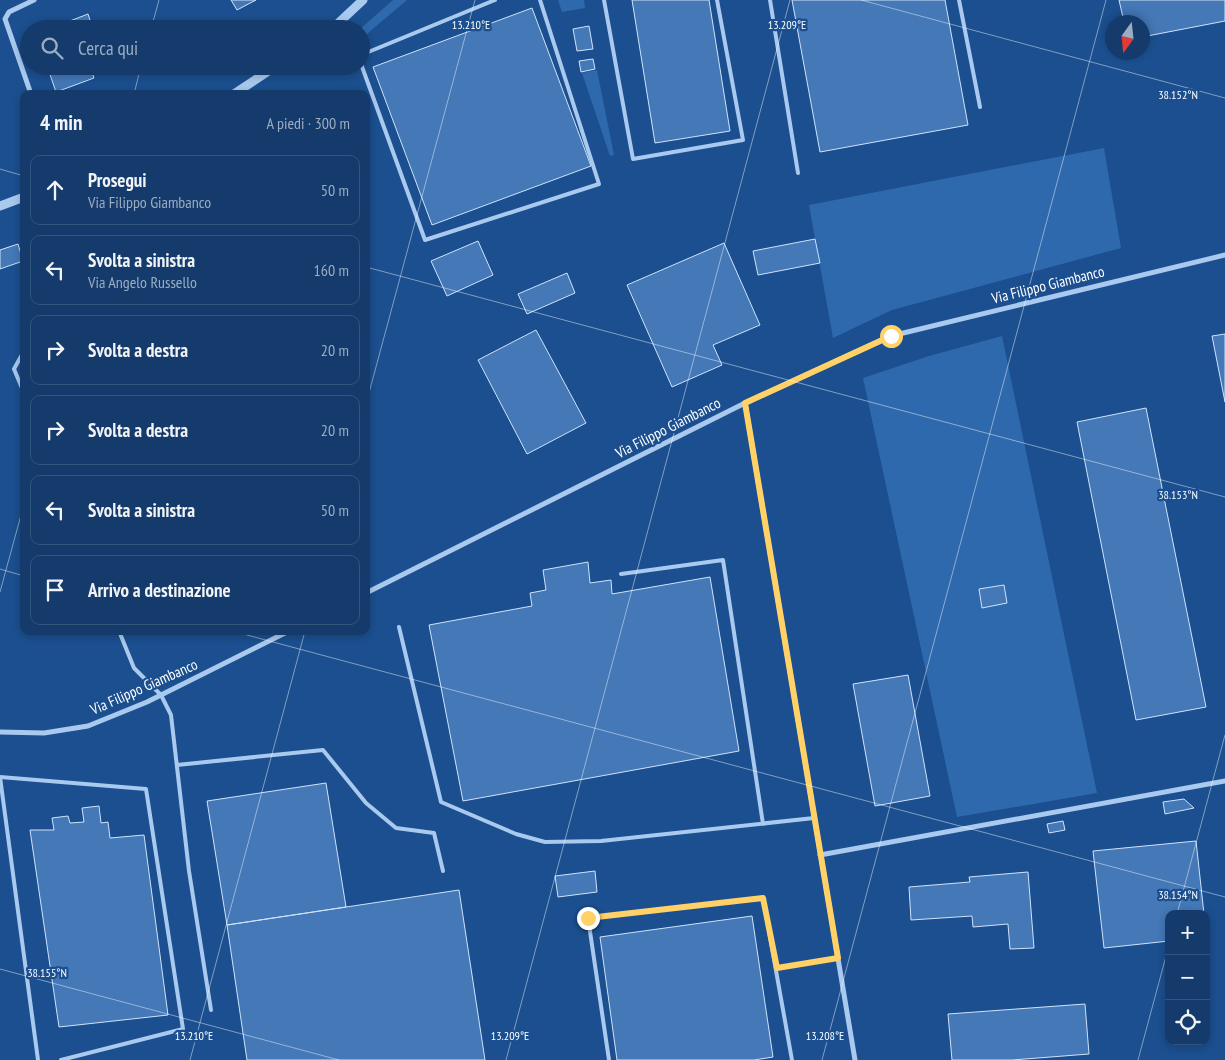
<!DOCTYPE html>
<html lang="it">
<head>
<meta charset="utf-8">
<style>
	:root { --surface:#143b6b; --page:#214673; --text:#f1f3f6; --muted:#9dadc1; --line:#33557e }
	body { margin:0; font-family:"PT Sans Narrow",sans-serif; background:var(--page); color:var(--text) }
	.controls { position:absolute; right:15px; bottom:15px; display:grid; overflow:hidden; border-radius:10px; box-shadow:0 2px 8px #0003 }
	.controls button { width:45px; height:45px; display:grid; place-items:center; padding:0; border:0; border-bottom:1px solid var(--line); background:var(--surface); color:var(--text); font:25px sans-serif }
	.compass { position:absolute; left:1105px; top:15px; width:45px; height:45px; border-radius:50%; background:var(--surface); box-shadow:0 2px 8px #0003; rotate:195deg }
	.stop { position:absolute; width:15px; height:15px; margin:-11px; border:4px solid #ffd166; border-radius:50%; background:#fff }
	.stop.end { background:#ffd166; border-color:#fff; box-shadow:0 1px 5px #0008 }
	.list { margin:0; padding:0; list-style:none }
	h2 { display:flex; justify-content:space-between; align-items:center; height:65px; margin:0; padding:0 20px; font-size:21px }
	h2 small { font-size:16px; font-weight:400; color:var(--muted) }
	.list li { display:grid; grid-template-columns:32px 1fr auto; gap:15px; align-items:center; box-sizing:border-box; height:70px; margin:0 10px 10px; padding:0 10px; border:1px solid var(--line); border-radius:10px }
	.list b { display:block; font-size:19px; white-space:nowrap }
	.list p { margin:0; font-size:16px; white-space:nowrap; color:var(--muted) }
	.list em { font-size:16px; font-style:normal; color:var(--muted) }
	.icon { flex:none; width:28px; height:28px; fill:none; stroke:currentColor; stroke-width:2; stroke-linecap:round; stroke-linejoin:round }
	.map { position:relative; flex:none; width:1225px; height:1060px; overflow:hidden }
	.search { position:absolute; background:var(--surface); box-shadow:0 2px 8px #0003; left:20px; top:20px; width:350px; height:55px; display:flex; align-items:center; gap:12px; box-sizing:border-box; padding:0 18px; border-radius:28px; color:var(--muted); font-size:19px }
	.panel { position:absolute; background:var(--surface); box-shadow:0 2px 8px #0003; left:20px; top:90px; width:350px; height:545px; border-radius:10px }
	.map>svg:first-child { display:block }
	.green { fill:#2e69ad }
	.building { fill:#4478b7; stroke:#cfe3fa }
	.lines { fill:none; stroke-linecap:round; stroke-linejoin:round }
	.service { stroke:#a9c9ee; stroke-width:4 }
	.minor { stroke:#a9c9ee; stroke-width:5 }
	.tertiary { stroke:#a9c9ee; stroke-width:9 }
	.route { stroke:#ffd166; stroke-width:6 }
	.ticks { fill:none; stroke:#fff; stroke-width:1; stroke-opacity:0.45 }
	.labels { text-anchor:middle; stroke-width:4.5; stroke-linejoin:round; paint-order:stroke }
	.street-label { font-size:15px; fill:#fff; stroke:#1b4f8f }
	.ticks-label { font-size:12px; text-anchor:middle; fill:#fff; stroke:#1b4f8f; stroke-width:4.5; stroke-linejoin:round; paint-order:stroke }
</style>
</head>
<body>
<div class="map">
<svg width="1225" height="1060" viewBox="0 0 1225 1060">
	<rect width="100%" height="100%" fill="#1b4f8f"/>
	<path class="green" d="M393 0H407L361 39 360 29Z
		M558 0H584L585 8 562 12Z
		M597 70 614 155 610 156 582 73Z
		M1104 148 1121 248 892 310 833 338 809 205Z
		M1002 336 1097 793 957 817 863 378 929 356Z"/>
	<path class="building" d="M231 0H256L237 10Z
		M632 0H709L730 131 655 143Z
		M792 0H945L968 125 820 152Z
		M1119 0H1225V21L1142 37V22H1124Z
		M532 8 591 166 432 225 373 67Z
		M88 14 93 29H49Z
		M589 26 593 49 577 51 573 29Z
		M593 59 595 69 581 72 579 61Z
		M47 66H90L94 78 56 92Z
		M815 239 820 263 758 275 753 251Z
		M478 241 493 275 447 296 431 261Z
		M724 243 760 325 713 345 722 365 672 387 627 285Z
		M18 244 23 261 0 269V250Z
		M567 273 575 293 527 314 518 294Z
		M536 330 586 423 527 454 478 360Z
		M1225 334V402L1212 336Z
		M1146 408 1206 707 1136 720 1077 422Z
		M588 562 590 583 611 580 612 594 710 577 739 751 463 801 429 625 532 606 530 593 546 590 543 570Z
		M1004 585 1007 603 982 608 979 589Z
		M908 675 930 796 875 806 853 684Z
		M326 783 346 907 227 925 207 801Z
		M1184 799 1194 808 1165 814 1163 802Z
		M99 806 101 823 108 822 110 838 144 835 168 1015 59 1027 30 830H54L52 818 68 816 70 823 84 822 82 808Z
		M1063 821 1065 830 1049 833 1047 824Z
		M1196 841 1204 914H1169V941L1104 948 1093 851Z
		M595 871 597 892 558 897 555 876Z
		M1028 872 1034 948 1010 949 1008 924 973 927 972 916 911 920 909 887 970 882 969 877Z
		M459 890 485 1060H247L227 925Z
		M752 916 773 1057 754 1060H617L600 937Z
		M1085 1004 1089 1054 1012 1060H952L948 1014Z"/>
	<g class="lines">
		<path class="service" d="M604 0 633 159 743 140 717 0
			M770 0 798 173
			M959 0 980 107
			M361 55 495 0
			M361 64 425 240 599 184 540 0
			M24 351 14 369 24 393
			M621 574 723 560 763 824
			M399 627 441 802 516 834 545 842 601 841 814 818
			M119 631 134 668 161 695 171 715 189 871 211 1010
			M177 765 323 750 366 803 396 828 434 833 443 871
			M777 968 837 958
			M38 1060 0 777 146 789 183 1029 61 1060
			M609 1060 588 918 763 898 792 1060"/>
		<path class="minor" d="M31 94 5 19 9 12 34 0
			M745 403 855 1060
			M366 593 745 403 891 336 1225 255
			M0 732 44 733 88 726 147 702 289 631
			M820 855 1225 781"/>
		<path class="tertiary" d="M332 29 363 0
			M234 94 276 66
			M0 206 24 197"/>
	</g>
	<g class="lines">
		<path class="route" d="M588 918 763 898 777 968 838 958 745 403 891 336"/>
	</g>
	<path class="ticks" d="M861 0 1225 98M151 29 159 0M134 94 141 66M0 169 24 176M366 267 1225 497M366 404 475 0M0 569 24 576M0 592 24 504M232 631 1225 897M1177 914 1225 735M0 969 339 1060M190 1060 305 631M506 1060 790 0M822 1060 1106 0M1138 1060 1169 945"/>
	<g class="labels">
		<g class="street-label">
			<text transform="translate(1048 285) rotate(-14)" y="5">Via Filippo Giambanco</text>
			<text transform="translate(668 428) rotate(-27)" y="5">Via Filippo Giambanco</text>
			<text transform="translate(144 687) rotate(-24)" y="5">Via Filippo Giambanco</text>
		</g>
	</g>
	<g class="ticks-label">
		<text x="471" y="29">13.210°E</text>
		<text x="787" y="29">13.209°E</text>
		<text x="1178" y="99">38.152°N</text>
		<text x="1178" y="499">38.153°N</text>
		<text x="1178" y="899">38.154°N</text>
		<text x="47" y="977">38.155°N</text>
		<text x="194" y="1040">13.210°E</text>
		<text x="510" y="1040">13.209°E</text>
		<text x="825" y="1040">13.208°E</text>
	</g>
</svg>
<div class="controls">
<button>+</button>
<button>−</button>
<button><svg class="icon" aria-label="locate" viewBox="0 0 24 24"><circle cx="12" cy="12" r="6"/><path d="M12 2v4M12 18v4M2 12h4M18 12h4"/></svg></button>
</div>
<svg class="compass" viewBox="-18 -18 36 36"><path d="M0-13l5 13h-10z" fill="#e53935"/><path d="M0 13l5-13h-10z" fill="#9dadc1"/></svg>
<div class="stop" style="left:891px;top:336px"></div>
<div class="stop end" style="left:588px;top:918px"></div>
<div class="search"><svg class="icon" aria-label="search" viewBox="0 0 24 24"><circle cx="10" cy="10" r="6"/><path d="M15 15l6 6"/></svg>Cerca qui</div>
<section class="panel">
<h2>4 min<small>A piedi · 300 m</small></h2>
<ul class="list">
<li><svg class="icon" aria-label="ahead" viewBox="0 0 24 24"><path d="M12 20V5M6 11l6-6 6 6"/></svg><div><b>Prosegui</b><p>Via Filippo Giambanco</p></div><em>50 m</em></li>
<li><svg class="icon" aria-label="left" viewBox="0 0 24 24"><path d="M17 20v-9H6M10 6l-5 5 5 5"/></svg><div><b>Svolta a sinistra</b><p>Via Angelo Russello</p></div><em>160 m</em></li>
<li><svg class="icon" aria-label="right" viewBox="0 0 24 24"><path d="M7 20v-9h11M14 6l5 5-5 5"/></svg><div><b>Svolta a destra</b></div><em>20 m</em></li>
<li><svg class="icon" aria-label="right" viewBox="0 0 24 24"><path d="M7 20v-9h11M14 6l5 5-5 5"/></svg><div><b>Svolta a destra</b></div><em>20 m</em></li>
<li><svg class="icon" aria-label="left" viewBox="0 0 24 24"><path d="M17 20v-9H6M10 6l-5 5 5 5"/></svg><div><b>Svolta a sinistra</b></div><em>50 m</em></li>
<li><svg class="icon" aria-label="arrive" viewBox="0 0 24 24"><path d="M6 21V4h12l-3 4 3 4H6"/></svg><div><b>Arrivo a destinazione</b></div></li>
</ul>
</section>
</div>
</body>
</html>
